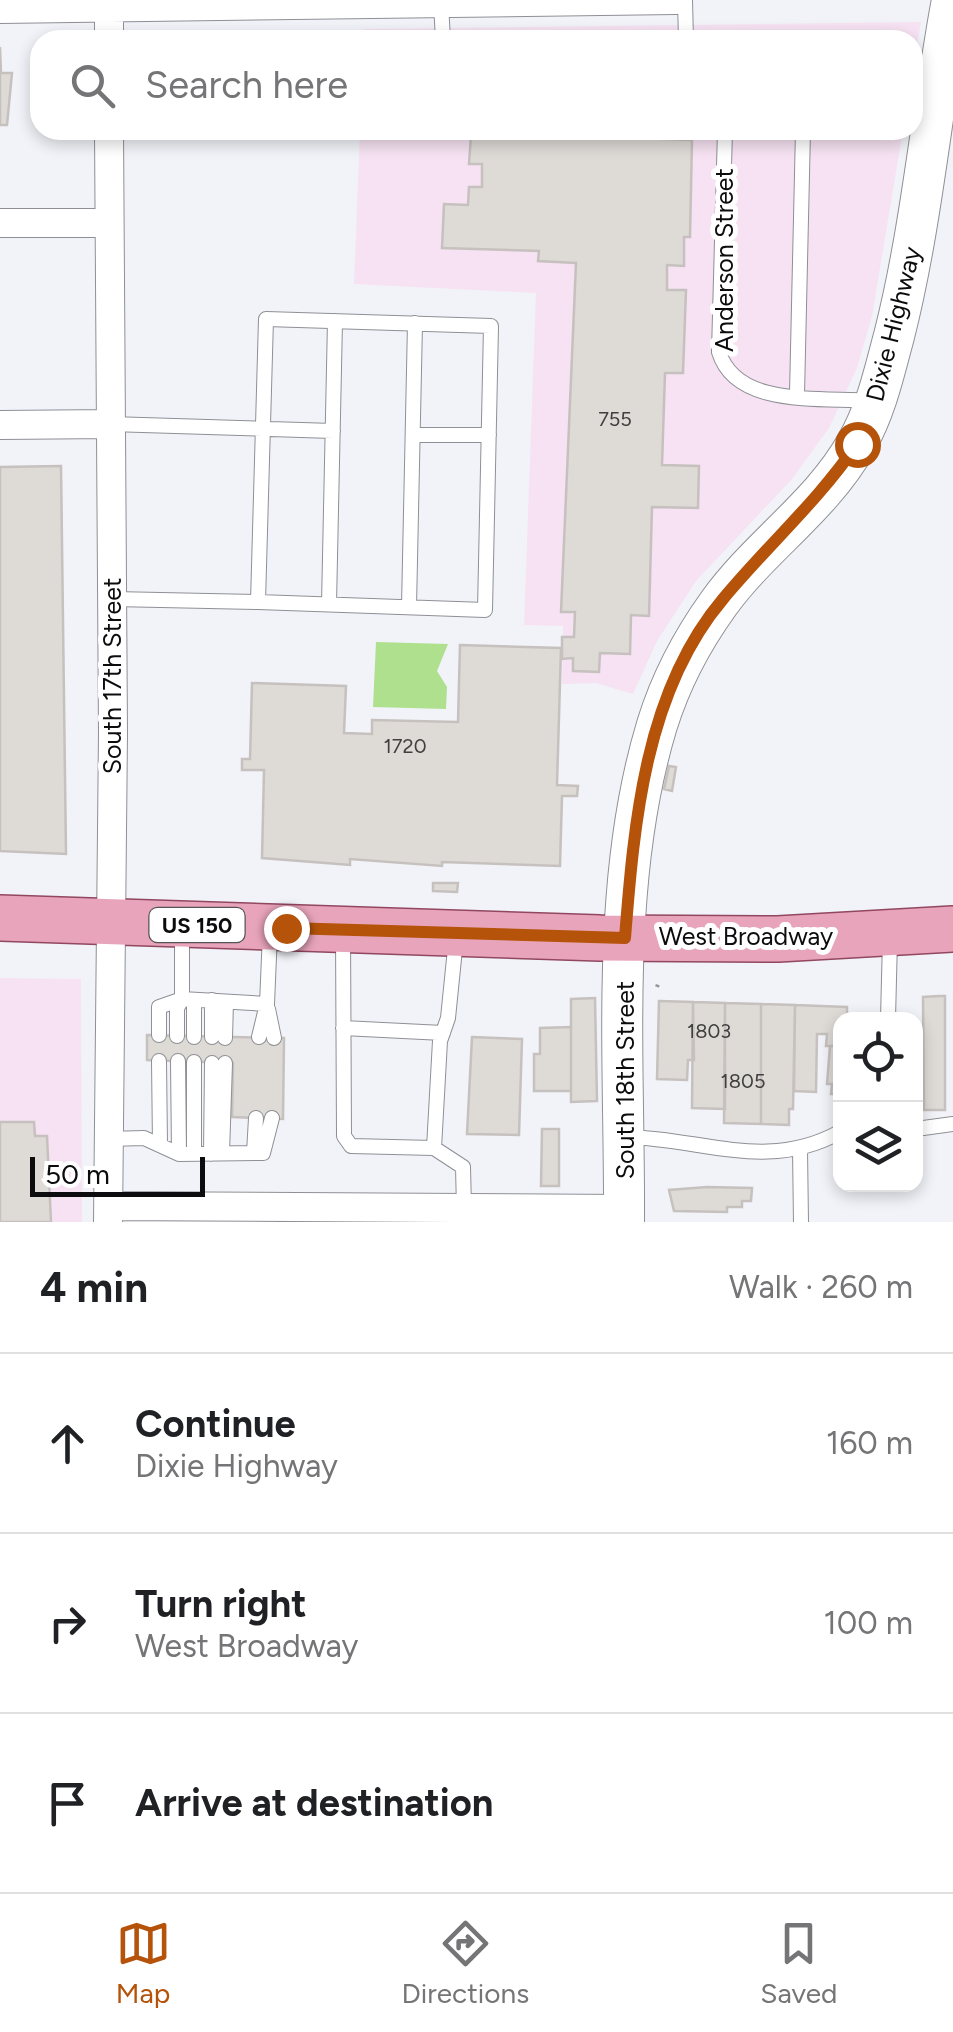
<!DOCTYPE html>
<html lang="en">
<head>
<meta charset="utf-8">
<style>
	:root { --surface:#fff; --page:#f2f2f2; --text:#202124; --muted:#757577; --line:#e0e0e0; --accent:#b45309 }
	body { margin:0; font-family:Figtree,sans-serif; background:var(--page); color:var(--text) }
	.controls { position:absolute; right:30px; bottom:30px; display:grid; overflow:hidden; border-radius:20px; box-shadow:0 5px 15px #0003 }
	.controls button { width:90px; height:90px; display:grid; place-items:center; padding:0; border:0; border-bottom:2px solid var(--line); background:var(--surface); color:var(--text); font:50px sans-serif }
	.scale { position:absolute; left:30px; bottom:25px; width:175px; box-sizing:border-box; padding-left:10px; border:5px solid #0c0c0e; border-top:0; font-size:28px; line-height:35px; white-space:nowrap; color:#0c0c0e; -webkit-text-stroke:8px #fff; paint-order:stroke }
	.stop { position:absolute; width:30px; height:30px; margin:-22px; border:8px solid #b45309; border-radius:50%; background:#fff }
	.stop.end { background:#b45309; border-color:#fff; box-shadow:0 2px 10px #0008 }
	.list { margin:0; padding:0; list-style:none }
	h2 { display:flex; justify-content:space-between; align-items:center; height:130px; margin:0; padding:0 40px; font-size:42px }
	h2 small { font-size:32px; font-weight:400; color:var(--muted) }
	.list li { display:grid; grid-template-columns:65px 1fr auto; gap:30px; align-items:center; box-sizing:border-box; height:180px; padding:0 40px; border-top:2px solid var(--line) }
	.list b { display:block; font-size:38px; white-space:nowrap }
	.list p { margin:0; font-size:32px; white-space:nowrap; color:var(--muted) }
	.list em { font-size:32px; font-style:normal; color:var(--muted) }
	.icon { flex:none; width:55px; height:55px; fill:none; stroke:currentColor; stroke-width:2; stroke-linecap:round; stroke-linejoin:round }
	.map { position:relative; flex:none; width:953px; height:1222px; overflow:hidden }
	.search { position:absolute; background:var(--surface); box-shadow:0 5px 15px #0003; left:30px; right:30px; top:30px; height:110px; display:flex; align-items:center; gap:25px; box-sizing:border-box; padding:0 35px; border-radius:30px; color:var(--muted); font-size:38px }
	.sheet { height:670px; background:var(--surface) }
	nav { display:flex; justify-content:space-around; align-items:center; box-sizing:border-box; height:140px; border-top:2px solid var(--line); background:var(--surface); font-size:28px; color:var(--muted) }
	nav a { display:grid; justify-items:center; gap:5px }
	nav .on { color:var(--accent) }
	.map>svg:first-child { display:block }
	.education { fill:#f6e2f2 }
	.green { fill:#aee08e }
	.building { fill:#dedad6; stroke:#c6c1be; stroke-width:2.5 }
	.lines { fill:none; stroke-linecap:round; stroke-linejoin:round }
	.lane-casing { stroke:#8e9095; stroke-width:16 }
	.street-casing { stroke:#8e9095; stroke-width:30 }
	.secondary-casing { stroke:#8e9095; stroke-width:42 }
	.primary-casing { stroke:#914760; stroke-width:48 }
	.path { stroke:#95969a; stroke-width:4; stroke-dasharray:2.5 8; stroke-linecap:butt }
	.lane { stroke:#fff; stroke-width:14 }
	.street { stroke:#fff; stroke-width:28 }
	.secondary { stroke:#fff; stroke-width:40 }
	.primary { stroke:#e8a4ba; stroke-width:45 }
	.route { stroke:#b45309; stroke-width:12 }
	.labels { text-anchor:middle; stroke-width:10; stroke-linejoin:round; paint-order:stroke }
	.number-label { font-size:20px; fill:#404040 }
	.shield { fill:#fff; stroke:#555556; stroke-width:2.5 }
	.shield-label { font-size:22px; font-weight:bold; fill:#0c0c0e }
	.street-label { font-size:25px; fill:#0c0c0e; stroke:#fff }
</style>
</head>
<body>
<div class="map">
<svg width="953" height="1222" viewBox="0 0 953 1222">
	<rect width="100%" height="100%" fill="#f1f3f8"/>
	<path class="education" d="M921 22 913 68V40H363V29Z
		M360 130H903L872 316 857 368 829 428 792 479 696 581 657 641 633 694 596 683 562 684 563 626 524 625 536 293 354 284Z
		M0 978 81 979 82 1222H0Z"/>
	<path class="green" d="M376 642 448 644 437 671 447 687 446 709 373 707Z"/>
	<path class="building" d="M0 47 1 73H12L7 125H0Z
		M549 130H640V138L692 140 690 237H684V266L667 265V290H686L683 373H665L662 465 699 466 698 508 652 507 649 616 631 615 630 654 600 653 599 672 573 671V658L562 659V637H574L575 612H561L576 263 538 261 539 251 442 248 444 204 468 205 469 187H482V164H469L471 135 549 138Z
		M61 466 66 854 0 851V467Z
		M460 645 561 648 557 785 578 786 577 796H562L560 866 442 862V866L350 859V865L262 858 264 770H242V759H250L252 683 346 686 344 733 372 734V720L458 722Z
		M669 766 676 767 672 791 664 789Z
		M433 883H458L457 892 433 891Z
		M939 996H945V1110H924L923 997Z
		M595 998 597 1101 571 1102V999Z
		M659 1001 693 1002 694 1060H688L687 1080 657 1079Z
		M693 1002 725 1003V1109L692 1108Z
		M725 1003 761 1004V1124L724 1123Z
		M761 1004 795 1005 793 1109H789V1125L761 1124Z
		M795 1005 847 1007V1019H840V1046H826L827 1034H817L816 1092 794 1091Z
		M571 1027V1091H534V1054H540V1028Z
		M147 1035 284 1038 283 1119 232 1117 233 1063 147 1060Z
		M472 1037 522 1039 519 1135 467 1134Z
		M830 1046H840V1094H831L832 1084H827Z
		M0 1122H34L35 1136H47L51 1222H0Z
		M542 1129H559V1186H541Z
		M707 1187 752 1188 751 1201H742V1207H727V1212L674 1211 669 1190Z"/>
	<g class="lines">
		<g class="lane-casing">
			<path id="lane" d="M685 0 686 40
				M441 3 443 40
				M725 130 719 352C736 408 821 397 871 401
				M266 319 491 326 485 610 258 602Z
				M797 394 803 130
				M110 424 333 431
				M413 435H489
				M113 599 258 602
				M329 604 335 321
				M409 607 415 323
				M182 930V999L267 1004
				M343 933 344 1136 351 1146 434 1148
				M456 939 448 1018 440 1041 434 1148 463 1167 464 1208
				M194 1000V1037
				M268 1009 274 1038
				M888 1019 890 939
				M343 1028 443 1033
				M159 1035V1007L182 999
				M177 1036V1008L182 999
				M212 1037V1000
				M259 1037 267 1004 270 933
				M225 1038 226 1002
				M159 1061 160 1145
				M178 1061 179 1154
				M916 1129 953 1124
				M627 1137C706 1139 767 1172 840 1132
				M108 1139 144 1138 179 1154 263 1153 272 1118
				M800 1150 801 1222
				M194 1153V1062
				M222 1153 225 1063
				M254 1153 256 1118
				M211 1154 212 1063"/>
		</g>
		<g class="street-casing">
			<path id="street" d="M109 0V40
				M0 9 676 0
				M0 223H108
				M0 425 110 424
				M109 1206 624 1209
				M108 1222 113 733 109 130"/>
		</g>
		<g class="secondary-casing">
			<path id="secondary" d="M624 1222C625 1058 609 883 657 725 670 683 693 639 719 603 760 546 822 506 857 443 876 410 884 373 894 336 922 226 931 112 952 0"/>
		</g>
		<g class="primary-casing">
			<path id="primary" d="M0 918 600 938 778 939 953 929"/>
		</g>
		<path class="path" d="M657 987 659 981"/>
		<use href="#lane" class="lane"/>
		<use href="#street" class="street"/>
		<use href="#secondary" class="secondary"/>
		<use href="#primary" class="primary"/>
	</g>
	<g class="lines">
		<path class="route" d="M286 928 625 938C634 823 645 691 723 599 767 546 818 501 857 444"/>
	</g>
	<g class="labels">
		<g class="number-label">
			<text x="615" y="426">755</text>
			<text x="405" y="753">1720</text>
			<text x="709" y="1038">1803</text>
			<text x="743" y="1088">1805</text>
		</g>
		<rect class="shield" x="149.5" y="908" width="95" height="34" rx="8"/>
		<g class="shield-label">
			<text x="197" y="933">US 150</text>
		</g>
		<g class="street-label">
			<text transform="translate(724 260) rotate(-90)" y="9">Anderson Street</text>
			<text transform="translate(893 324) rotate(-76)" y="9">Dixie Highway</text>
			<text transform="translate(112 676) rotate(-90)" y="9">South 17th Street</text>
			<text x="746" y="945">West Broadway</text>
			<text transform="translate(625 1080) rotate(-90)" y="9">South 18th Street</text>
		</g>
	</g>
</svg>
<div class="controls">
<button><svg class="icon" aria-label="locate" viewBox="0 0 24 24"><circle cx="12" cy="12" r="6"/><path d="M12 2v4M12 18v4M2 12h4M18 12h4"/></svg></button>
<button><svg class="icon" aria-label="layers" viewBox="0 0 24 24"><path d="M12 4l9 5-9 5-9-5zM3 14l9 5 9-5"/></svg></button>
</div>
<div class="scale">50 m</div>
<div class="stop" style="left:857px;top:444px"></div>
<div class="stop end" style="left:286px;top:928px"></div>
<div class="search"><svg class="icon" aria-label="search" viewBox="0 0 24 24"><circle cx="10" cy="10" r="6"/><path d="M15 15l6 6"/></svg>Search here</div>
</div>
<section class="sheet">
<h2>4 min<small>Walk · 260 m</small></h2>
<ul class="list">
<li><svg class="icon" aria-label="ahead" viewBox="0 0 24 24"><path d="M12 20V5M6 11l6-6 6 6"/></svg><div><b>Continue</b><p>Dixie Highway</p></div><em>160 m</em></li>
<li><svg class="icon" aria-label="right" viewBox="0 0 24 24"><path d="M7 20v-9h11M14 6l5 5-5 5"/></svg><div><b>Turn right</b><p>West Broadway</p></div><em>100 m</em></li>
<li><svg class="icon" aria-label="arrive" viewBox="0 0 24 24"><path d="M6 21V4h12l-3 4 3 4H6"/></svg><div><b>Arrive at destination</b></div></li>
</ul>
</section>
<nav>
<a class="on"><svg class="icon" aria-label="map" viewBox="0 0 24 24"><path d="M3 6l6-2 6 2 6-2v14l-6 2-6-2-6 2zM9 4v14M15 6v14"/></svg>Map</a>
<a><svg class="icon" aria-label="directions" viewBox="0 0 24 24"><path d="M12 3l9 9-9 9-9-9zM9 14v-3h6M13 9l2 2-2 2"/></svg>Directions</a>
<a><svg class="icon" aria-label="saved" viewBox="0 0 24 24"><path d="M7 4h10v16l-5-4-5 4z"/></svg>Saved</a>
</nav>
</body>
</html>
